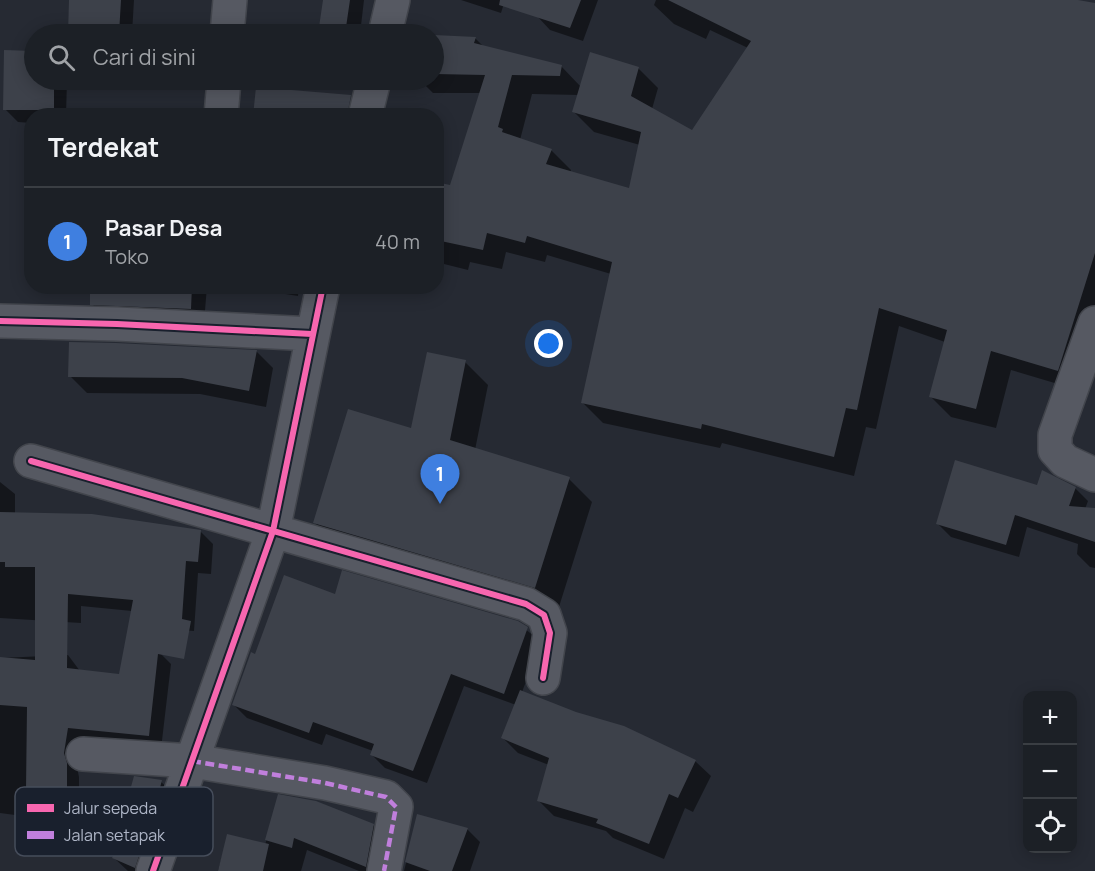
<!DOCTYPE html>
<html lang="id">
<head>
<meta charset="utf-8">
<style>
	:root { --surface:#1c2026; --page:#292d32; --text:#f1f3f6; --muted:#a0a3a7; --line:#3a3e43; --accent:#8c9099 }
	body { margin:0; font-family:Manrope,sans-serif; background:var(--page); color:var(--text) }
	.controls { position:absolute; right:18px; bottom:18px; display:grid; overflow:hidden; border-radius:12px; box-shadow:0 3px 15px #0003 }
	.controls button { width:54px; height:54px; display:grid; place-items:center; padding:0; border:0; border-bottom:2px solid var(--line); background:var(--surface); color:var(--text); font:30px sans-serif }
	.you { position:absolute; left:549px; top:344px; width:21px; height:21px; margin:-15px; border:4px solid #fff; border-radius:50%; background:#1a73e8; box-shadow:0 0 0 9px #1a73e833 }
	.badge { display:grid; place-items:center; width:39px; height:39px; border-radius:50%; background:var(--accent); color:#fff; font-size:20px; font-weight:700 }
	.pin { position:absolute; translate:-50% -50px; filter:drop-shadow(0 2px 3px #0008) }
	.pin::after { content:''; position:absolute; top:32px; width:21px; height:18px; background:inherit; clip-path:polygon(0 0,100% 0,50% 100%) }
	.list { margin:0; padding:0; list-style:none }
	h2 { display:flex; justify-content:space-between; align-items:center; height:78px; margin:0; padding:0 24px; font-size:26px }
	h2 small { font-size:20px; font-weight:400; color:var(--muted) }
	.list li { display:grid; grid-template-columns:39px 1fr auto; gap:18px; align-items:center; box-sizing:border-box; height:108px; padding:0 24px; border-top:2px solid var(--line) }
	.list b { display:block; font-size:22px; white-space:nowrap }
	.list p { margin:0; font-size:20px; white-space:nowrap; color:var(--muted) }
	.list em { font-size:20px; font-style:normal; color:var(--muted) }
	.icon { flex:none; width:33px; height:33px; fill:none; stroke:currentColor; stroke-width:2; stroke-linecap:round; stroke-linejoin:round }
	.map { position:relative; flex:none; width:1095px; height:871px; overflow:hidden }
	.search { position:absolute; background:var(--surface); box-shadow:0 3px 15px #0003; left:24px; top:24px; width:420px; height:66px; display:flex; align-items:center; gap:15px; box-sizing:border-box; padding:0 21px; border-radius:33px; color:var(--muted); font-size:22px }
	.panel { position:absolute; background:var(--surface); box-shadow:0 3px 15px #0003; left:24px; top:108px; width:420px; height:186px; border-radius:24px }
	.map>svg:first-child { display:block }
	.shadow { fill:#0007; fill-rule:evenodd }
	.building { fill:#3d414a; fill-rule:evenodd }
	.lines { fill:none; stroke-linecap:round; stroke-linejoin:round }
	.minor-casing { stroke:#42454c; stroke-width:36 }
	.minor { stroke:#565962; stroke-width:33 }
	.quiet { stroke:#c07fdc; stroke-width:4.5; stroke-dasharray:9 4.5; stroke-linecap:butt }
	.cycleway-casing { stroke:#19202d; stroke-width:10 }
	.cycleway { stroke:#f766af; stroke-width:6 }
	.key { fill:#19202d; stroke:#464d5b; stroke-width:1.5 }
	.key-label { font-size:16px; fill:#aeb5c6 }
</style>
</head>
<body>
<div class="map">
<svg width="1095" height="871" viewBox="0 0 1095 871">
	<rect width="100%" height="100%" fill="#262a33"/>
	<path class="shadow" d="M71 0H134L132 34H69Z
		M325 0H364L360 34H320Z
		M461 0H505L501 13Z
		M507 0H598L583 41 550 30 537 16Z
		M656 0H1070L1095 6V334L1078 390 1011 370 996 428 951 417 931 397 945 342 899 326 876 429 866 427 854 476 722 443 720 448 603 423 583 403 611 274 547 255 545 262 506 252 502 269 470 262 468 270 436 262V184L451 187 481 93H433L420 80H434V37L475 38 484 47 561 66 581 87 638 68 658 88 652 109 693 132 748 48 710 30 706 39 674 24 654 5ZM532 94 579 95 574 112 594 132 640 145 630 190 570 173 571 170 551 150 520 140Z
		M5 52H34V80H67L66 116H32V123L18 122 5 109Z
		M92 286H207L204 323 106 318 92 304Z
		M235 286H299L298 296Z
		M256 351 273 368 266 407 200 394 87 393 70 376Z
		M465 362 488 385 475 450 569 479 592 502 558 610 337 545 314 522 412 430Z
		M0 482 15 494V514L200 531 213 544 211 574 198 573 194 631 145 628 132 611 81 606V623L0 618Z
		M1038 487 1075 488 1088 501 1085 509 1095 510V568L1090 567 1077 554 1078 544 1027 527 1019 557 951 537 938 524Z
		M336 596 518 623 541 642 522 692 695 761 711 776 693 812 685 808 664 859 613 838 606 831 554 816 539 801 549 765 518 753 503 738 516 705 464 686 427 783 385 768 372 755 373 751 326 734 322 745 247 718 234 705 256 656Z
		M158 651 171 664 161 749 77 767 79 777V802H32L30 817 0 813V658L68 655 80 671 120 675Z
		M161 782 168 788 158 824 132 817 126 811Z
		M279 796 373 825 386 838 380 871H359L307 850 301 871H218L228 835 265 845Z
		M418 816 467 829 480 842 470 871H404Z
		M146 834 159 847 151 871H128L114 858Z"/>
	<path class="building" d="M69 0H121L119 34H68Z
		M323 0H350L345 34H318Z
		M500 0H581L570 28 499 5Z
		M668 0H1078L1095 3V253L1058 371 991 351 976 409 929 397 947 330 879 308 857 410 846 408 834 457 702 424 701 429 581 403 612 262 527 236 525 243 487 233 483 250 436 240V182L450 185 485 75 434 74V35L476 37 474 43 562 65 560 76 512 75 498 127 503 129 502 132 552 149 546 164 629 188 641 132 572 112 590 52 639 67 631 96 692 130 751 41Z
		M4 50 34 51V80H54V110H3Z
		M256 87 351 95 347 116H253Z
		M90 286H192L191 309 90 305Z
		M69 342 116 343 257 350 249 391 182 378 68 377Z
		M427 352 466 360 450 440 570 477 535 588 313 523 348 409 411 428Z
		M955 460 1037 485 1042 470 1076 487 1069 506 1095 508V542L1015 515 1006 545 936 524Z
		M0 512 92 514 201 530 198 562 186 561 182 619 191 621 184 659 158 654 149 736 68 728 64 753 67 763V790L26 789 27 707 0 705V657L35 660V567H5V562H0ZM68 594 133 600 119 674 67 668Z
		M342 570 518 621 528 627 504 694 451 674 413 771 370 755 374 744 313 722 309 733 232 705 251 652 255 654 284 575 335 594Z
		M520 690 576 712 624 726 696 760 678 798 669 794 649 844 596 823 598 819 537 801 549 758 501 738Z
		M134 776 162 780 152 819 124 812Z
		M278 794 316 801 374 824 366 867 294 838 292 848 265 840Z
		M417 814 468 828 452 871H430L405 862Z
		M129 824 147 832 135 868 112 858Z
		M227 834 269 844 263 871H218Z"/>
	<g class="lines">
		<g class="minor-casing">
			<path id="minor" d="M227 34 230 0
				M385 34 393 0
				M221 116 224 80
				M365 116 374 80
				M0 321 117 324 312 334
				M1095 323 1055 435V450L1065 461 1095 475
				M31 461 526 604 544 615 550 633 543 678
				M83 754 192 761 325 783 386 797 396 807 384 871
				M153 871 273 531 323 286"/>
		</g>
		<use href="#minor" class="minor"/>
		<path class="quiet" d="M192 761 325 783 386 797 396 807 384 871"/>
		<g class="cycleway-casing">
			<path id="cycleway" d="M0 321 117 324 312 334
				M31 461 526 604 544 615 550 633 543 678
				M153 871 273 531 323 286"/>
		</g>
		<use href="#cycleway" class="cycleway"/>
	</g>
	<rect x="15" y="787" width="198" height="69" rx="9" class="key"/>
	<rect x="27" y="804" width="27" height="8" fill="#f766af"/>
	<rect x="27" y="831" width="27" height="8" fill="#c07fdc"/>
	<g class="key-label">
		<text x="64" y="814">Jalur sepeda</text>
		<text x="64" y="841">Jalan setapak</text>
	</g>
</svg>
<div class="controls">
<button>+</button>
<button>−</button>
<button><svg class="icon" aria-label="locate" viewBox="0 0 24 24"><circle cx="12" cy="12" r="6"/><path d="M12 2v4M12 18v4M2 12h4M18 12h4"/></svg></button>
</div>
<div class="you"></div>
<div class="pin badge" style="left:440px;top:504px;background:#3f7fe0">1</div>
<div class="search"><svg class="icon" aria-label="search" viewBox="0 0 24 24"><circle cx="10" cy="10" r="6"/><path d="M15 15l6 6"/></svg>Cari di sini</div>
<section class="panel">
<h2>Terdekat<small></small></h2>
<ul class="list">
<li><span class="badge" style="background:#3f7fe0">1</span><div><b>Pasar Desa</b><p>Toko</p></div><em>40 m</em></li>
</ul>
</section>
</div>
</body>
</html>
